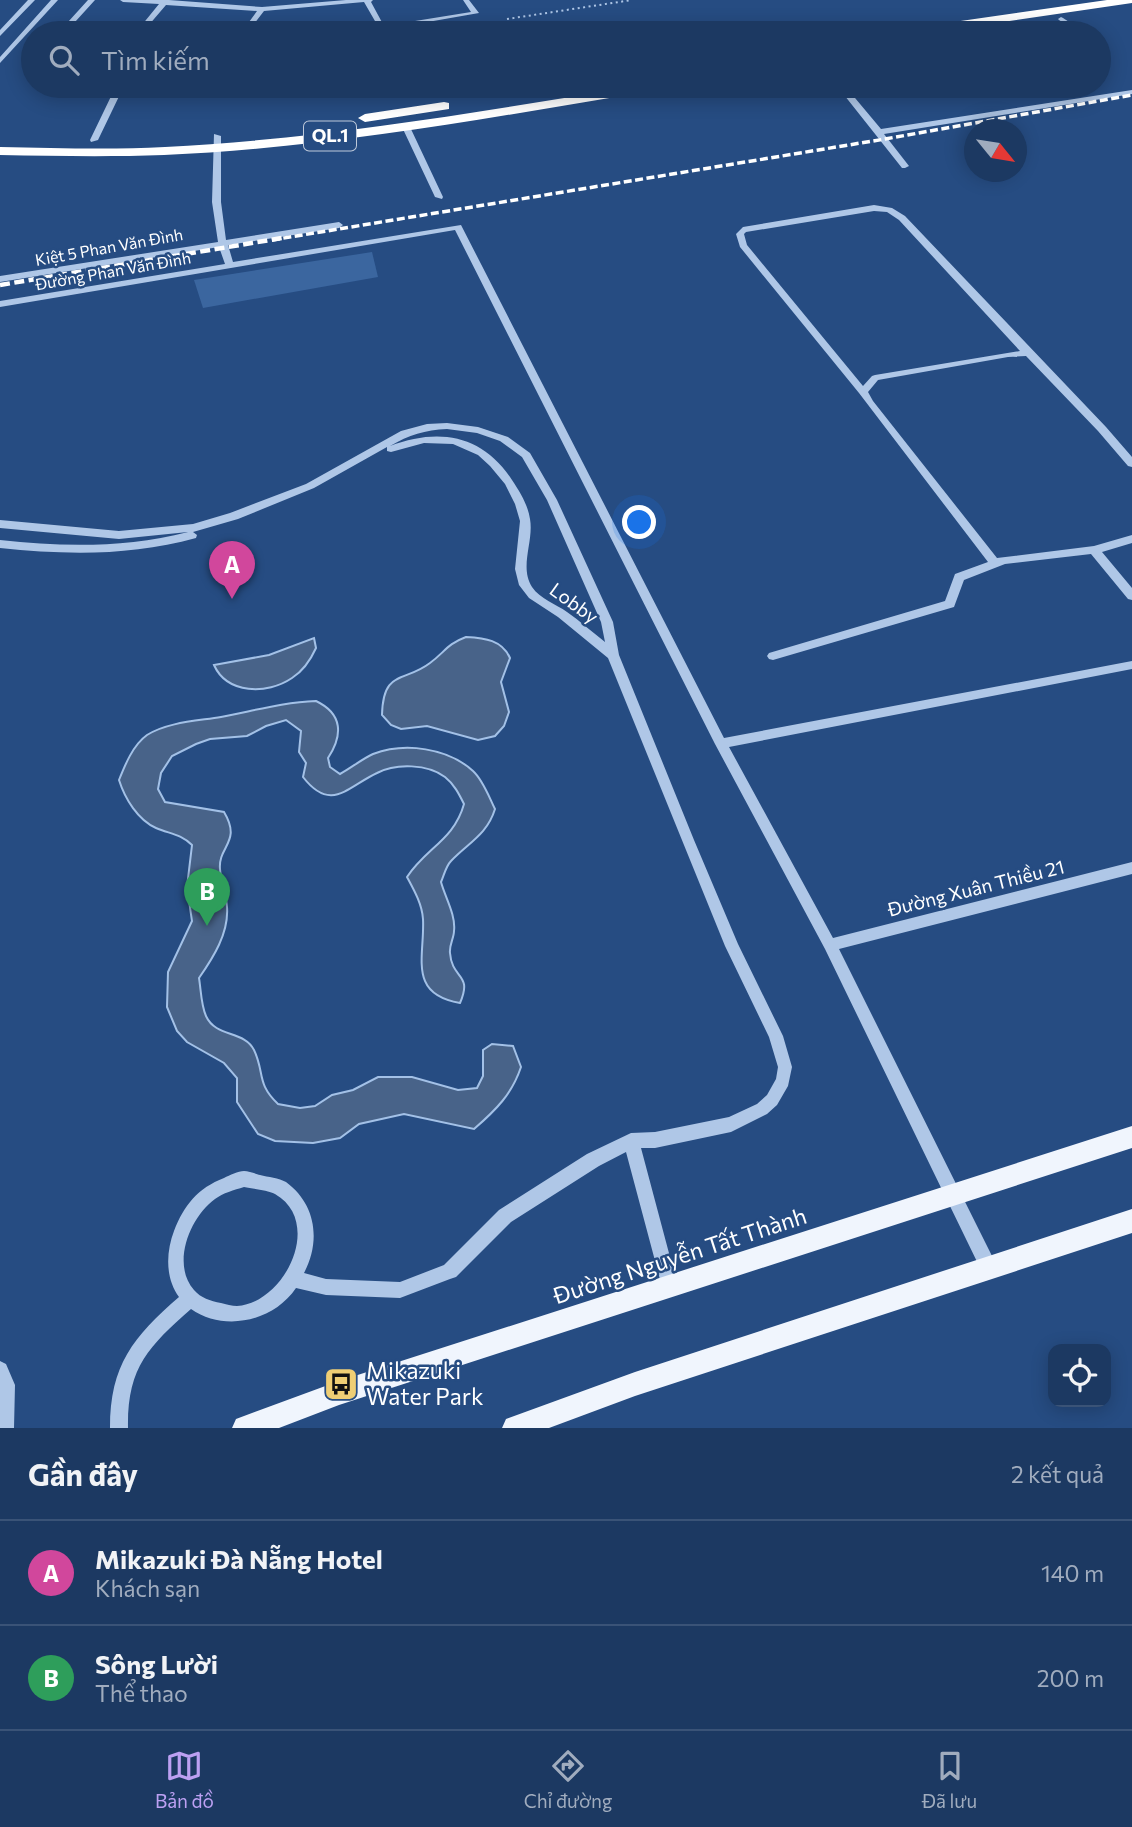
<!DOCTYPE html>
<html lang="vi">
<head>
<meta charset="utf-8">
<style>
	:root { --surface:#1c3962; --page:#29446b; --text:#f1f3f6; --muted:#a0acbe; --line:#3a5377; --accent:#bca0f2 }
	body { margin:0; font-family:Commissioner,sans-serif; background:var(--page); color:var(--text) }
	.controls { position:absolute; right:21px; bottom:21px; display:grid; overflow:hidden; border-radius:14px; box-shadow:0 4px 18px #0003 }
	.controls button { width:63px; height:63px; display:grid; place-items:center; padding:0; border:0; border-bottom:2px solid var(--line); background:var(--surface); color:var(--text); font:35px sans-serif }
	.compass { position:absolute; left:964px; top:119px; width:63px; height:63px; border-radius:50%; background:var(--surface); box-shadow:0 4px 18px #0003; rotate:120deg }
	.you { position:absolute; left:640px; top:523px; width:24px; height:24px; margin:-18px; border:5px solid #fff; border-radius:50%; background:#1a73e8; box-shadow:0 0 0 10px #1a73e833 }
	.badge { display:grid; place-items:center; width:46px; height:46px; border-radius:50%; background:var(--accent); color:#fff; font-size:23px; font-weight:700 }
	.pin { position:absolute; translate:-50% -58px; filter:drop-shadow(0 2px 4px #0008) }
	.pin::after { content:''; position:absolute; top:37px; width:24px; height:21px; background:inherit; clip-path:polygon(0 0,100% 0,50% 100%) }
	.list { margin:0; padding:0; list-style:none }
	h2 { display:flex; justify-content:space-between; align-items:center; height:91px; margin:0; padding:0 28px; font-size:30px }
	h2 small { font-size:23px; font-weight:400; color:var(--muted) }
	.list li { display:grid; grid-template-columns:46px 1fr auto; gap:21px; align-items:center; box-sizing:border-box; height:105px; padding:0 28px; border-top:2px solid var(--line) }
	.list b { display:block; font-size:26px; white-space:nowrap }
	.list p { margin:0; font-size:23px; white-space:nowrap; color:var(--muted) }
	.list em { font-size:23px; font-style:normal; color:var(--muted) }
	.icon { flex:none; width:38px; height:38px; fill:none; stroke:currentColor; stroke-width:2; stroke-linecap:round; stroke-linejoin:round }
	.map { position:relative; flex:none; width:1132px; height:1428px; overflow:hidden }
	.search { position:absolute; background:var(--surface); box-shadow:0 4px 18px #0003; left:21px; right:21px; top:21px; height:77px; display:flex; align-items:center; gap:18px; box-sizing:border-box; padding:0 24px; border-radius:38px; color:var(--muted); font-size:26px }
	.sheet { height:301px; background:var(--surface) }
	nav { display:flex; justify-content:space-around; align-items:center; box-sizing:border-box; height:98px; border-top:2px solid var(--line); background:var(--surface); font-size:19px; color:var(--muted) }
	nav a { display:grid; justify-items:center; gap:4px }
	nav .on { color:var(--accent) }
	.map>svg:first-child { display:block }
	.green { fill:#3b669f }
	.water { fill:#486389; stroke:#a3c1e7; stroke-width:2 }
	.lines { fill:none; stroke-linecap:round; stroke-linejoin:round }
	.path { stroke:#afc7e7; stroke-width:2; stroke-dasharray:2 3.5; stroke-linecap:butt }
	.minor { fill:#afc7e7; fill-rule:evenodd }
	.major { fill:#f0f5fd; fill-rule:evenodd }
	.highway { fill:#fff; fill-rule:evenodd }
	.rail-far1 { stroke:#fff; stroke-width:3.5; stroke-dasharray:8 3.5; stroke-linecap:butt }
	.rail { stroke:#fff; stroke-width:4.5; stroke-dasharray:10 4.5; stroke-linecap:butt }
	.labels { text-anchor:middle; stroke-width:5; stroke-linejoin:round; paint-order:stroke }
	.far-street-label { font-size:16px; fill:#fff; stroke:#264c82 }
	.shield { fill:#264c82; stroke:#bec9da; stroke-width:2 }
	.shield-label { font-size:18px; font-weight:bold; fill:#fff }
	.street-label { font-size:19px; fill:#fff; stroke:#264c82 }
	.near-street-label { font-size:23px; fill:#fff; stroke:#264c82 }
	.near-poi-label { font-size:23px; fill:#fff; stroke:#264c82; text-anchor:start }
</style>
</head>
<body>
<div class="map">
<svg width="1132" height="1428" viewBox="0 0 1132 1428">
	<rect width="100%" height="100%" fill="#264c82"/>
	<path class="green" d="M372 252 378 277 203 308 194 280Z"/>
	<path class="water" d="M466 637C485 638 502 640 510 658L501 682 509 712 504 726 495 736 478 740 427 726 401 729 391 725 382 715C383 669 404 683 430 663 445 652 447 644 466 637Z
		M314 638 316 648C311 659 303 671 292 678 267 695 227 694 214 665L269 655Z
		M316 701C343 714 343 735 328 758L330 767 340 774C351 768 362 759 373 754 405 742 448 748 473 771 483 780 489 797 495 809 487 835 468 843 451 861 446 866 444 875 441 882 445 897 456 915 454 931 454 938 449 945 450 953 452 980 473 973 460 1003 407 994 425 956 423 919 422 904 414 890 407 877 426 848 454 840 464 804 459 794 454 784 445 777 428 764 396 763 377 773 347 787 331 813 303 777L306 763 299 752 301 731 286 720 266 726 247 736 210 739 196 744 172 756 161 773 158 789 165 802 224 812C242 842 218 846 220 869 221 882 226 894 227 907 229 933 213 958 199 978 201 990 201 1005 206 1016 216 1038 244 1030 254 1050 265 1073 256 1083 278 1104L300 1108 315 1106 332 1095 353 1090 378 1077H412L458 1090 477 1088 483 1076V1050L492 1044 513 1046 521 1067C512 1094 496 1110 474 1129L404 1114 359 1124 340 1138 313 1143 275 1141 258 1134 237 1102V1078L224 1063 187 1042 177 1031 167 1007 168 972 192 921 187 887 192 845C181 834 170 834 156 828 138 820 125 799 119 780 125 765 133 745 147 735 168 722 197 721 221 717 253 711 283 702 316 701Z"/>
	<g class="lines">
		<path class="path" d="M507 19 632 0"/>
		<path class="minor" d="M28 0H35L0 36V30Z
			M51 0H58L0 63V57Z
			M88 0H95L65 33H58Z
			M120 0H169L262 7 346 0H373L371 2 384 26 471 12 463 0H469L479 13 382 30 379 28 364 2 264 11 247 33H241L257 11 166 5 142 33H136L137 31 159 4 123 2Z
			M1061 17 1063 18 1086 33H1079L1059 20 1058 19Z
			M1007 25 1019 33H1012L1004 27Z
			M116 86H124L98 140 91 142 90 140Z
			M552 86H560L562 88 558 90Z
			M837 86H845L881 129 1132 90V94L884 134 909 166 905 168H902Z
			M403 125 410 127 443 197 442 199 435 197 402 127Z
			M214 134 221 136V202L226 240 339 222 343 225 339 228 228 245 233 262 461 225 724 738 1132 661V669L729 747 833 938 1132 862V874L839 949 995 1262 997 1268 995 1274 989 1276 983 1274 825 949 715 744 455 230 0 307V301L225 264 219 247 0 282V276L218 242 212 202Z
			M874 205 892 208 905 216 1106 427 1132 457V467L1128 466 1098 431 1026 356 1008 357 878 380 868 392 873 401 997 558 1094 546 1132 535V543L1102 552 1132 588V600L1128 599 1091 554 1005 564 964 580 954 607 773 660 769 659 767 656 769 653 945 601 955 574 988 562 859 393 740 247 736 234 743 227ZM874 211 887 212 899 220 1020 351 875 375 872 376 863 386 747 245 744 234 746 232Z
			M447 423 478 427 508 437 530 453 557 500 613 622 619 655 694 840 738 944 783 1036 792 1067 788 1086 777 1105 767 1114 731 1132 655 1148H641L678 1287 676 1293 670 1295 664 1293 662 1287 626 1152 599 1166 511 1222 456 1277 450 1279 400 1298 326 1295 296 1288C273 1322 224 1332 191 1309 148 1347 127 1368 128 1428H110C110 1365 133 1337 179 1297 165 1278 166 1252 174 1231 184 1205 198 1188 224 1178 230 1175 238 1171 244 1171 249 1171 256 1174 260 1175 268 1177 279 1178 286 1182 316 1204 321 1241 304 1273L326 1279 400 1282 444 1265 499 1210 587 1154 631 1133 655 1132 729 1117 757 1104 767 1095 776 1079 778 1067 769 1037 725 946 608 658 558 617 529 598 519 585 515 569 520 521 515 504 505 484 490 466 478 455 453 444 424 443 391 452 387 451V447L314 488 238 519 193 532 197 535 196 538C131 556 67 555 0 548V540C64 547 125 548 188 532L119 539 0 528V520L119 531 193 524 230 513 306 484 401 431 427 424ZM447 429 477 433 500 441 522 457 547 500 601 622 605 642C592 632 580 621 567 612 556 604 540 599 532 587 519 567 534 541 530 519 528 505 520 492 512 480 482 434 438 428 390 446 409 435 425 430 447 429ZM244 1187C253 1189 267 1190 275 1194 324 1222 285 1303 237 1306 232 1306 226 1304 221 1303 210 1301 201 1298 194 1290 171 1264 190 1217 215 1199 223 1193 234 1190 244 1187Z
			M0 1361 6 1364 15 1385 14 1428H0Z"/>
		<path class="major" d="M1132 1126V1148L339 1405 279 1428H232L236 1419 339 1381Z
			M1132 1209V1233L635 1396 549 1428H502L506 1419 635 1372Z"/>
		<path class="highway" d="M1107 0H1132V3L928 33H899L905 29Z
			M636 86H663L657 90C494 117 330 148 164 155 109 157 55 156 0 155V147C55 148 110 150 165 147 323 139 480 112 636 86Z
			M444 102 449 103V109L365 122 358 118 365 114Z"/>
		<path class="rail-far1" d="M272 240 885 139 1132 95"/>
		<path class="rail" d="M0 285 282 238"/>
	</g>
	<defs>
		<g id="bus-square" transform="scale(1.75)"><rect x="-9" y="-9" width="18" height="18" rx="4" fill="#efce74" stroke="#264c82"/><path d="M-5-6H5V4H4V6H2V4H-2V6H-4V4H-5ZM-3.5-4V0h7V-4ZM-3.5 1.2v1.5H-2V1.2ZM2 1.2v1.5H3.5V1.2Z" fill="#111"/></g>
	</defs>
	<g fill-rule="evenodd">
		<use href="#bus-square" x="341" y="1384"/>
	</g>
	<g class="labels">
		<g class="far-street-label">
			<text transform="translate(109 247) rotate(-10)" y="6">Kiệt 5 Phan Văn Đình</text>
			<text transform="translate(113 271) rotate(-10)" y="6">Đường Phan Văn Đình</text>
		</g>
		<rect class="shield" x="304" y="121.5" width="52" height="29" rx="5"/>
		<g class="shield-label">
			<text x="330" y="142">QL.1</text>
		</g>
		<g class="street-label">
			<text transform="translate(574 603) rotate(36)" y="7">Lobby</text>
			<text transform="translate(976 888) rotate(-14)" y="7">Đường Xuân Thiều 21</text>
		</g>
		<g class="near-street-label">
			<text transform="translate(680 1256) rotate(-18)" y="8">Đường Nguyễn Tất Thành</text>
		</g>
		<g class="near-poi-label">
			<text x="366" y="1379">Mikazuki<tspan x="366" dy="26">Water Park</tspan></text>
		</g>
	</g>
</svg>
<div class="controls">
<button><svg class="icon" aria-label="locate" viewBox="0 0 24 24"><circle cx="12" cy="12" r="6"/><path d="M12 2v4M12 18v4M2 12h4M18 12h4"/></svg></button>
</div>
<svg class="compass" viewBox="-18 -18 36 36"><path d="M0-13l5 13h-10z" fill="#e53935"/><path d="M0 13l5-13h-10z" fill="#a0acbe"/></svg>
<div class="you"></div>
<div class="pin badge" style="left:232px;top:599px;background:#d1479c">A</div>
<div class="pin badge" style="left:207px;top:926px;background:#2e9e5b">B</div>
<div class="search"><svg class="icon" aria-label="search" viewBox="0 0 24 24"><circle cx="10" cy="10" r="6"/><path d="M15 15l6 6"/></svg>Tìm kiếm</div>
</div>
<section class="sheet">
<h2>Gần đây<small>2 kết quả</small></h2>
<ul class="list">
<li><span class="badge" style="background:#d1479c">A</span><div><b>Mikazuki Đà Nẵng Hotel</b><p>Khách sạn</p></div><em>140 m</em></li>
<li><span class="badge" style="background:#2e9e5b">B</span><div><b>Sông Lười</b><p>Thể thao</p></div><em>200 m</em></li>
</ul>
</section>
<nav>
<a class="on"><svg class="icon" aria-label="map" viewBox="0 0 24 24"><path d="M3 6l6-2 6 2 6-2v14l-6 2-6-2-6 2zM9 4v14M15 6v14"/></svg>Bản đồ</a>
<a><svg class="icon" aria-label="directions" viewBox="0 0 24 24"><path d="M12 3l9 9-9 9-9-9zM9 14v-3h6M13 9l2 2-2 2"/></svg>Chỉ đường</a>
<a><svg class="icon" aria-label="saved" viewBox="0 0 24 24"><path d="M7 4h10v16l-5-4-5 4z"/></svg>Đã lưu</a>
</nav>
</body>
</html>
